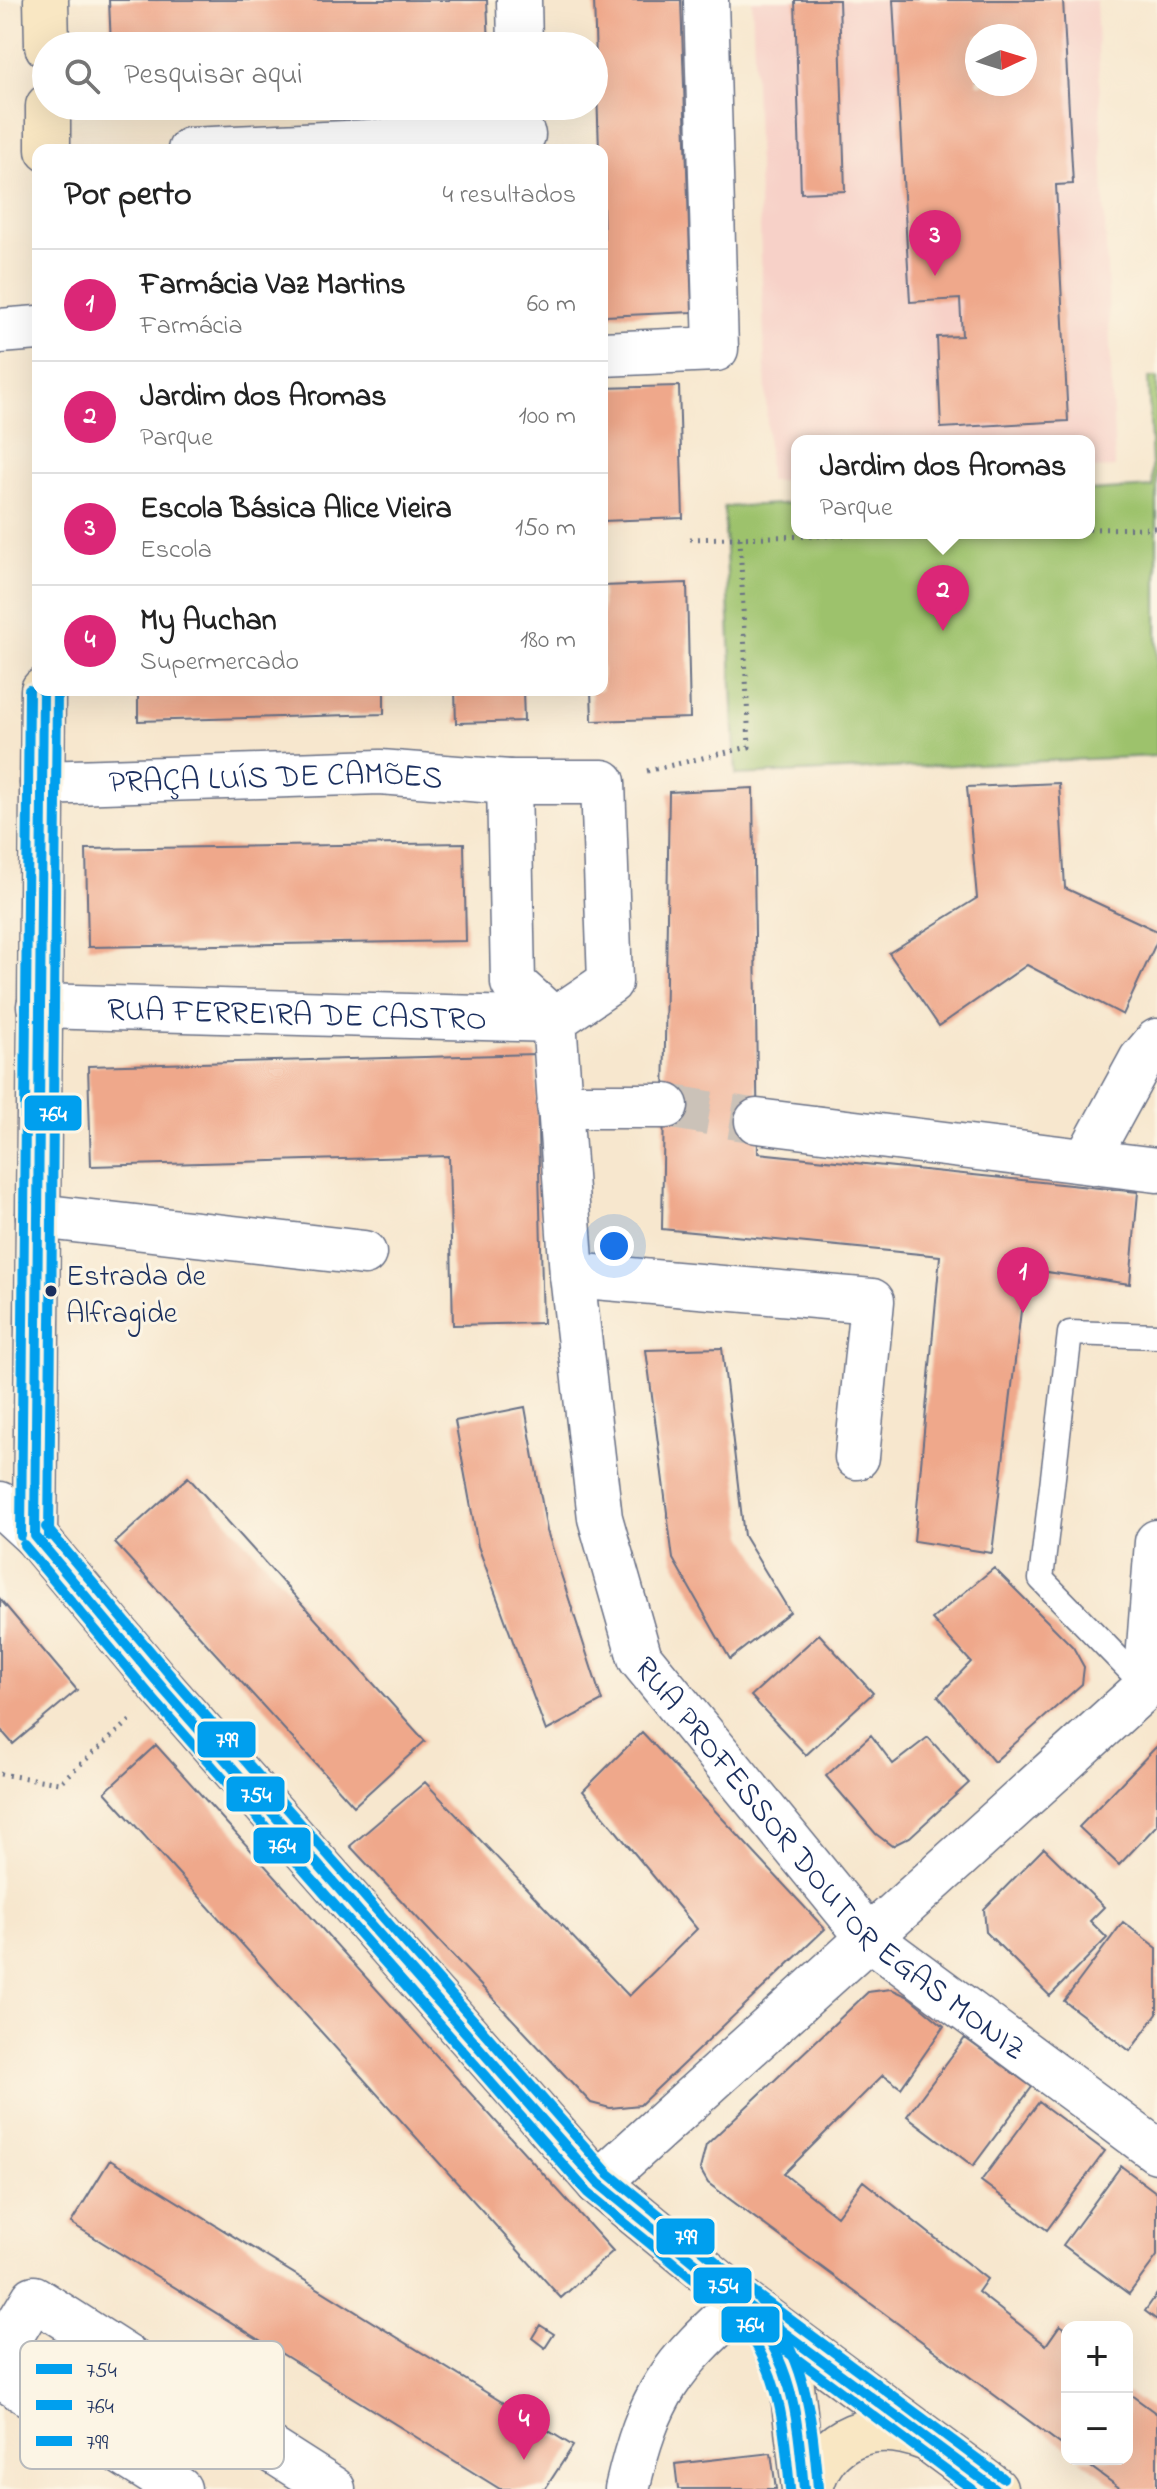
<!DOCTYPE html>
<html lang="pt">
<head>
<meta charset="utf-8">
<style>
	:root { --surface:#fff; --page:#f6f6f6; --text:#222; --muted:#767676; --line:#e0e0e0; --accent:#db2777 }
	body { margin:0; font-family:"Indie Flower",sans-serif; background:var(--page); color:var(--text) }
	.controls { position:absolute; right:24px; bottom:24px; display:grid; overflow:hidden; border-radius:16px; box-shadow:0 8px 32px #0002 }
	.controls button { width:72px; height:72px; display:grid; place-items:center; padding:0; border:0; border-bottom:2px solid var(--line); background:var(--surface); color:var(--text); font:40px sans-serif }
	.compass { position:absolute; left:965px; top:24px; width:72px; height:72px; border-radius:50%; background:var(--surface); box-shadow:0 8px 32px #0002; rotate:86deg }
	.you { position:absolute; left:614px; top:1246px; width:28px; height:28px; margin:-20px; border:6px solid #fff; border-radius:50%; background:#1a73e8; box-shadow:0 0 0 12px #1a73e833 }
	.badge { display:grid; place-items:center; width:52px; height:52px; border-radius:50%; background:var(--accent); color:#fff; font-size:26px; font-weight:700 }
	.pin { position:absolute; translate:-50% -66px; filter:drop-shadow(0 2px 4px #0008) }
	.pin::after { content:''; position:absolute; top:42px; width:28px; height:24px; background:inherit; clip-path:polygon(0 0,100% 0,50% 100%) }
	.popup { position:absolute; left:791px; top:435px; width:304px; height:104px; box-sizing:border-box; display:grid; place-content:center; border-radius:16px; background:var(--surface); filter:drop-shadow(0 2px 6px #0005); font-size:26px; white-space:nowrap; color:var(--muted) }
	.popup b { font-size:30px; color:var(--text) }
	.popup::after { content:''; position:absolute; left:50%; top:100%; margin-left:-16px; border:16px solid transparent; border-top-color:var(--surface) }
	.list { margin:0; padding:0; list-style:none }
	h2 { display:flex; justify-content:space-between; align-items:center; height:104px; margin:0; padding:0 32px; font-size:34px }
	h2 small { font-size:26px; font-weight:400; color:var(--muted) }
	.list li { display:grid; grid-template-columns:52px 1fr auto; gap:24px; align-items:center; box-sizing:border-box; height:112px; padding:0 32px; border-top:2px solid var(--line) }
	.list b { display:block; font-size:30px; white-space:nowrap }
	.list p { margin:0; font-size:26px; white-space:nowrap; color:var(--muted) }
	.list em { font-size:26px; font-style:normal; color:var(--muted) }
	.icon { flex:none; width:44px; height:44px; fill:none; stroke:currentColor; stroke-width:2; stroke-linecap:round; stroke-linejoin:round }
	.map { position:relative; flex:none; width:1157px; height:2489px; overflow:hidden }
	.search { position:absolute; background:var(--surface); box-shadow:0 8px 32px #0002; left:32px; top:32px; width:576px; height:88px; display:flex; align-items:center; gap:20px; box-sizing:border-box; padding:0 28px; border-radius:44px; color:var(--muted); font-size:30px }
	.panel { position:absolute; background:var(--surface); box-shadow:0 8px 32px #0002; left:32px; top:144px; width:576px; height:552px; border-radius:16px }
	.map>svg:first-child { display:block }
	.built { fill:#f7d1c8; fill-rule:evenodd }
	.green { fill:#9dc26c; stroke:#5c7865; stroke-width:2 }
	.building { fill:#efa88b; fill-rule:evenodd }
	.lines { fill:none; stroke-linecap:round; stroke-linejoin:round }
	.street-tunnel { stroke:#cbc2b8; stroke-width:44; stroke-dasharray:44 22; stroke-linecap:butt }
	.lane-casing { stroke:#686f85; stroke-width:27 }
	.street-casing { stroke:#686f85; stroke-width:47 }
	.secondary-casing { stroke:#686f85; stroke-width:47 }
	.path { stroke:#686f85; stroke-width:5; stroke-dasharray:2 6; stroke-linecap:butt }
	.lane { stroke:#fff; stroke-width:24 }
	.street { stroke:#fff; stroke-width:44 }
	.secondary { stroke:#f9e7c3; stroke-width:44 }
	.bus-1-casing { stroke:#fcf5e5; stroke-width:16 }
	.bus-2-casing { stroke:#fcf5e5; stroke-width:16 }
	.bus-3-casing { stroke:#fcf5e5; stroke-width:16 }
	.bus-1 { stroke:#009fee; stroke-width:10 }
	.bus-2 { stroke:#009fee; stroke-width:10 }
	.bus-3 { stroke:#009fee; stroke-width:10 }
	.bus-dot { fill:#1b2f5e; stroke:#fcf5e5; stroke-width:3 }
	.labels { text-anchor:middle; stroke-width:6; stroke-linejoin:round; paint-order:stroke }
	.bus-label { font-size:30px; fill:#1b2f5e; stroke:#fcf5e5; text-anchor:start }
	.street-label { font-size:32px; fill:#1b2f5e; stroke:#fcf5e5 }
	.key { fill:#fcf5e5; stroke:#b8babc; stroke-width:2 }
	.key-label { font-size:22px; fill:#1b2f5e }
	.line-badge { stroke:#fcf5e5; stroke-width:3 }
	.badge-label { font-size:22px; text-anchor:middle; font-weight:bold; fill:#fff }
</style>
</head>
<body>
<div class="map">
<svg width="1157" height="2489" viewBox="0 0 1157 2489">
	<rect width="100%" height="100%" fill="#fcf5e5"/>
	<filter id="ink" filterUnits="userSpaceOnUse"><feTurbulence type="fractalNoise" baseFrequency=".0125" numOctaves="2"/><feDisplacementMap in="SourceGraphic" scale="16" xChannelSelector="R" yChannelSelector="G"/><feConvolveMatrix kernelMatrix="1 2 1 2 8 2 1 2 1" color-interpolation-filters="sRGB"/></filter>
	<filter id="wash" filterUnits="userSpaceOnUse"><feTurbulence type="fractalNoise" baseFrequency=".006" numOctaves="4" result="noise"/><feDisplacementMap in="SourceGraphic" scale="32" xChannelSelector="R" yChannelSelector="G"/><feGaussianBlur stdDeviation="1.8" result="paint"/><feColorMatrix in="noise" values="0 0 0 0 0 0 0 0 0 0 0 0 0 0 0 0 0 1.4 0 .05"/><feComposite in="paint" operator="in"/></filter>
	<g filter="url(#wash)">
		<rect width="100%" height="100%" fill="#f7e7ce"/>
		<path class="built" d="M752 0H1096L1115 468 1089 469V441H797V480L769 481ZM977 36H1025V84H977Z"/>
		<path class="green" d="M1148 378H1157V756L736 775 724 507 797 503V533H1089V491L1153 487Z"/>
		<g id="blocks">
			<path class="building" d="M109 0H487L489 46H111Z
				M594 0H681L692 312 605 316 602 150H599Z
				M795 0H839L845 191 801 193Z
				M893 0H1063L1073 184 1056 185 1068 421 941 428 937 337 962 336 960 299 910 302ZM977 36H1025V84H977Z
				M679 386 683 518 602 521V388Z
				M687 583 690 718 592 721 591 690H602V586Z
				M138 690H384V714L138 721Z
				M455 690H523L524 721 456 723Z
				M1059 783 1065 888 1157 931V941L1123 1015 1027 965 939 1026 889 953 977 898 967 787Z
				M753 788 758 1153 1138 1192 1130 1284 1026 1269 992 1553 914 1541 940 1256 662 1229 669 792Z
				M464 843 466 941 88 947 86 849Z
				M536 1054 543 1323 453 1325 449 1156 91 1166 88 1066Z
				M722 1348 744 1536 790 1612 730 1659 673 1559 646 1350Z
				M525 1407 547 1531 602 1701 546 1731 478 1546 455 1421Z
				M188 1477 425 1741 354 1806 115 1543Z
				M994 1568 1073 1647 1084 1667 1082 1684 994 1762 938 1696 971 1662 932 1619Z
				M0 1599 77 1690 13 1744 0 1729Z
				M819 1634 873 1693 806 1755 751 1696Z
				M642 1732 825 1929 640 2105 610 2108 591 2103 350 1846 425 1782 629 1996 697 1929 583 1791Z
				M871 1735 893 1764 928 1737 969 1783 910 1837 892 1846 876 1834 826 1776Z
				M156 1745 613 2251 561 2298 105 1792Z
				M1157 1746V1825L1119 1865 1079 1827Z
				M1044 1848 1104 1907 1090 1921 1107 1938 1050 1996 986 1932 984 1909Z
				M1123 1922 1157 1948V2014L1130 2051 1064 2001Z
				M891 1989 909 1997 944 2026 901 2088 883 2075 784 2174 837 2216 863 2181 987 2279 978 2292 1046 2345 1060 2325 1067 2330V2449L708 2183 700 2169 706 2145 868 1992Z
				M965 2038 1032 2087 973 2166 907 2116Z
				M1039 2102 1105 2151 1047 2230 981 2181Z
				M110 2160 573 2446 545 2489H500L71 2223Z
				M1121 2166 1157 2193V2256L1129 2294 1063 2245Z
				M1157 2294V2320L1145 2311Z
				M540 2325 554 2334 545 2348 532 2338Z
				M1127 2392 1157 2414V2489H1121L1080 2459H1127Z
				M771 2453 776 2489H678L675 2464Z"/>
		</g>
	</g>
	<g filter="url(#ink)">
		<use href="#blocks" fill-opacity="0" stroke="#686f85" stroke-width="2"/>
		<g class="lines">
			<path class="street-tunnel" d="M666 1106 757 1121"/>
			<g class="lane-casing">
				<path id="lane" d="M1146 1687 1041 1579 1070 1333 1157 1336"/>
			</g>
			<g class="street-casing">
				<g id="street">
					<path d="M519 0 520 46"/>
					<path d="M190 150 523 135"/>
					<path d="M0 331 38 328"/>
					<path d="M602 354 716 349 706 0"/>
					<path id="s1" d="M42 783 380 772 509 782"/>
					<path id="s2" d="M39 1006 554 1020"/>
					<path id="s3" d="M554 1020 610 982 603 782H509L513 983 554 1020 572 1275 600 1518 640 1658 869 1938 1157 2151"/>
					<path d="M559 1106H666"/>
					<path d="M757 1121 1157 1170"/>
					<path d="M1086 1161 1141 1060 1157 1041"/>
					<path d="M38 1216 364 1253"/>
					<path d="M572 1275 872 1301 857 1457"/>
					<path d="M0 1504 35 1536"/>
					<path d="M1146 1687 1157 1542"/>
					<path d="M598 2183 1146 1687"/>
					<path d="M0 2354 34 2298 333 2489"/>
					<path d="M0 2376 179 2489"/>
					<path d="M627 2489C649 2394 671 2365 743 2302"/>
				</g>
			</g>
			<g class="secondary-casing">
				<path id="secondary" d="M46 0 47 46
					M48 106V150
					M43 690 35 1536 165 1691 598 2183 743 2302 995 2489
					M764 2324 791 2378 804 2489
					M811 2489C823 2435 875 2418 924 2438"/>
			</g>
			<path class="path" d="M1089 529 1157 528
				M690 539 935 533
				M647 771 749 747 740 538
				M0 1774 59 1783 131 1720"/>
			<use href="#lane" class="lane"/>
			<use href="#street" class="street"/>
			<use href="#secondary" class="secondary"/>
			<g class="bus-1-casing">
				<path id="bus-1" d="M35 1536 165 1691 598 2183 743 2302 995 2489
					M35 1536 43 690
					M745 2304C794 2364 797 2415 804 2489"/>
			</g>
			<g class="bus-2-casing">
				<path id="bus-2" d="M49 1536 57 690
					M24 1545 154 1700 588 2193 735 2313 972 2489
					M734 2313C781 2370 783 2419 790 2489"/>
			</g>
			<g class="bus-3-casing">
				<path id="bus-3" d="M46 1527 176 1682 608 2173 752 2291 1003 2478
					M21 1536 29 690
					M756 2295C807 2357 811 2411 818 2488"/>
			</g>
			<use href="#bus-1" class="bus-1"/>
			<use href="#bus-2" class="bus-2"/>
			<use href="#bus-3" class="bus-3"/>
		</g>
	</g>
	<circle class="bus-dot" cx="51" cy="1291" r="7"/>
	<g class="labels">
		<g class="bus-label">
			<text x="66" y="1285">Estrada de<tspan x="66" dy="37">Alfragide</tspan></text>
		</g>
		<g class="street-label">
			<text dy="11" stroke="none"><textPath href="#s1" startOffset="234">PRAÇA LUÍS DE CAMÕES</textPath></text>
			<text dy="11" stroke="none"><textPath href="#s2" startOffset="258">RUA FERREIRA DE CASTRO</textPath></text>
			<text dy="11" stroke="none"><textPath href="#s3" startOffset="1542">RUA PROFESSOR DOUTOR EGAS MONIZ</textPath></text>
		</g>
	</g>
	<rect x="20" y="2341" width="264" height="128" rx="12" class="key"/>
	<rect x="36" y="2364" width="36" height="10" fill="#009fee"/>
	<rect x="36" y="2400" width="36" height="10" fill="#009fee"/>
	<rect x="36" y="2436" width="36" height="10" fill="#009fee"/>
	<g class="key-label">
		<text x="86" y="2377">754</text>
		<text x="86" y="2413">764</text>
		<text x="86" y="2449">799</text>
	</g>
	<g class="line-badge">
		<rect x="23" y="1094" width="60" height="38" rx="8" fill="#009fee"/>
		<rect x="196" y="1720" width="61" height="39" rx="8" fill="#009fee"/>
		<rect x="225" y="1775" width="61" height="38" rx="8" fill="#009fee"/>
		<rect x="252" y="1826" width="60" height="39" rx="8" fill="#009fee"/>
		<rect x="655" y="2217" width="61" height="39" rx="8" fill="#009fee"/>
		<rect x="692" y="2266" width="61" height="39" rx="8" fill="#009fee"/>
		<rect x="720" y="2305" width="61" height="39" rx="8" fill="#009fee"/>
	</g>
	<g class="badge-label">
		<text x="53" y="1121">764</text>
		<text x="227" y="1747">799</text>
		<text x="256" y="1802">754</text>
		<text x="282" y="1853">764</text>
		<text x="686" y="2244">799</text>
		<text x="723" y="2293">754</text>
		<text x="750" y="2332">764</text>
	</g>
</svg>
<div class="controls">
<button>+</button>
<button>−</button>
</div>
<svg class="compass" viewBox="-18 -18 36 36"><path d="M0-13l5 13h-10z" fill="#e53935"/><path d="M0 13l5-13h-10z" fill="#767676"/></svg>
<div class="you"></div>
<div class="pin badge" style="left:1023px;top:1313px">1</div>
<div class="pin badge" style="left:943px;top:631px">2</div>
<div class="popup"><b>Jardim dos Aromas</b>Parque</div>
<div class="pin badge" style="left:935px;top:276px">3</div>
<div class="pin badge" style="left:524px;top:2460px">4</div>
<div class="search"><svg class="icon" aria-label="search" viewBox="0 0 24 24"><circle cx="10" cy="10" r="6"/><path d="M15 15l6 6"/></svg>Pesquisar aqui</div>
<section class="panel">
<h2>Por perto<small>4 resultados</small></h2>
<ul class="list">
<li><span class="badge">1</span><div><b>Farmácia Vaz Martins</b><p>Farmácia</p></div><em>60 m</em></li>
<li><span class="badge">2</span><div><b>Jardim dos Aromas</b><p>Parque</p></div><em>100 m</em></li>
<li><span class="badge">3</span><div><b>Escola Básica Alice Vieira</b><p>Escola</p></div><em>150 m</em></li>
<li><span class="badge">4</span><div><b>My Auchan</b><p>Supermercado</p></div><em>180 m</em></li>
</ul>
</section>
</div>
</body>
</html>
